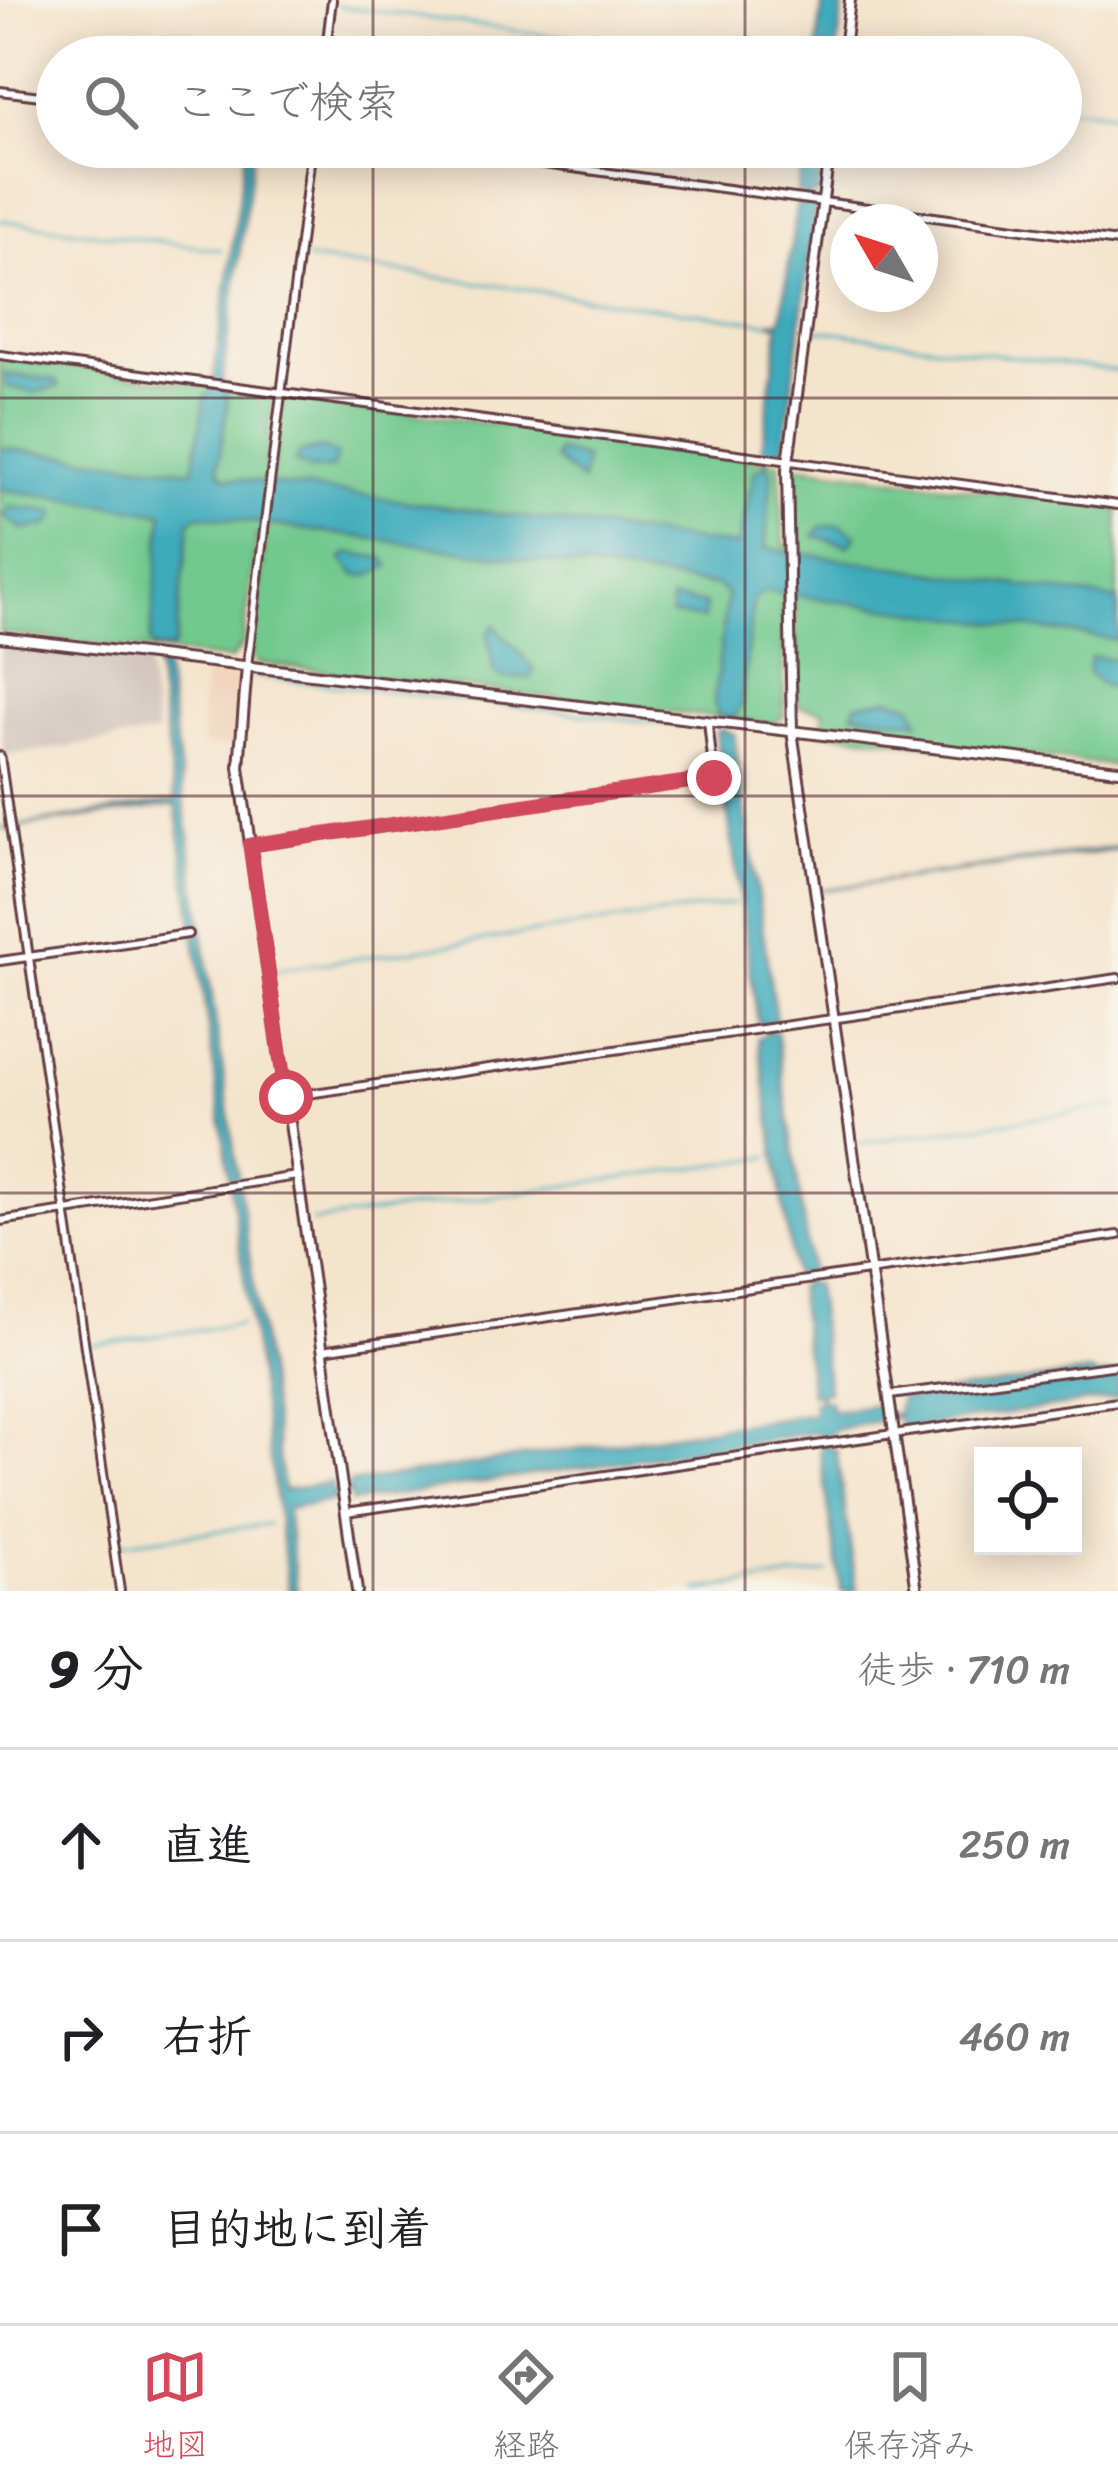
<!DOCTYPE html>
<html lang="ja">
<head>
<meta charset="utf-8">
<style>
	:root { --surface:#fff; --page:#f2f2f2; --text:#202124; --muted:#757577; --line:#e0e0e0; --accent:#d1495b }
	body { margin:0; font-family:Sriracha,"Klee One",sans-serif; background:var(--page); color:var(--text) }
	.controls { position:absolute; right:36px; bottom:36px; display:grid; overflow:hidden; border-radius:0px; box-shadow:0 6px 30px #0003 }
	.controls button { width:108px; height:108px; display:grid; place-items:center; padding:0; border:0; border-bottom:3px solid var(--line); background:var(--surface); color:var(--text); font:60px sans-serif }
	.compass { position:absolute; left:830px; top:204px; width:108px; height:108px; border-radius:50%; background:var(--surface); box-shadow:0 6px 30px #0003; rotate:309deg }
	.stop { position:absolute; width:36px; height:36px; margin:-27px; border:9px solid #d1495b; border-radius:50%; background:#fff }
	.stop.end { background:#d1495b; border-color:#fff; box-shadow:0 3px 12px #0008 }
	.list { margin:0; padding:0; list-style:none }
	h2 { display:flex; justify-content:space-between; align-items:center; height:156px; margin:0; padding:0 48px; font-size:51px }
	h2 small { font-size:39px; font-weight:400; color:var(--muted) }
	.list li { display:grid; grid-template-columns:78px 1fr auto; gap:36px; align-items:center; box-sizing:border-box; height:192px; padding:0 48px; border-top:3px solid var(--line) }
	.list b { display:block; font-size:45px; white-space:nowrap }
	.list em { font-size:39px; font-style:normal; color:var(--muted) }
	.icon { flex:none; width:66px; height:66px; fill:none; stroke:currentColor; stroke-width:2; stroke-linecap:round; stroke-linejoin:round }
	.map { position:relative; flex:none; width:1118px; height:1591px; overflow:hidden }
	.search { position:absolute; background:var(--surface); box-shadow:0 6px 30px #0003; left:36px; right:36px; top:36px; height:132px; display:flex; align-items:center; gap:30px; box-sizing:border-box; padding:0 42px; border-radius:66px; color:var(--muted); font-size:45px }
	.sheet { height:732px; background:var(--surface) }
	nav { display:flex; justify-content:space-around; align-items:center; box-sizing:border-box; height:168px; border-top:3px solid var(--line); background:var(--surface); font-size:33px; color:var(--muted) }
	nav a { display:grid; justify-items:center; gap:6px }
	nav .on { color:var(--accent) }
	.map>svg:first-child { display:block }
	.built { fill:#f1d5bd }
	.industrial { fill:#cec1ba }
	.green { fill:#71c98e; stroke:#5e745c; stroke-width:3 }
	.water { fill:#3dabbc; stroke:#446574; stroke-width:3 }
	.lines { fill:none; stroke-linecap:round; stroke-linejoin:round }
	.stream { stroke:#3dabbc; stroke-width:3 }
	.minor-casing { stroke:#643d43; stroke-width:12 }
	.tertiary-casing { stroke:#643d43; stroke-width:14 }
	.minor { stroke:#fff; stroke-width:6 }
	.tertiary { stroke:#fff; stroke-width:8 }
	.route { stroke:#d1495b; stroke-width:15 }
	.grid { fill:none; stroke:#4a1f2b; stroke-width:3; stroke-opacity:0.55 }
</style>
</head>
<body>
<div class="map">
<svg width="1118" height="1591" viewBox="0 0 1118 1591">
	<rect width="100%" height="100%" fill="#f7f3e8"/>
	<filter id="ink" filterUnits="userSpaceOnUse"><feTurbulence type="fractalNoise" baseFrequency=".00833" numOctaves="2"/><feDisplacementMap in="SourceGraphic" scale="24" xChannelSelector="R" yChannelSelector="G"/><feConvolveMatrix kernelMatrix="1 2 1 2 8 2 1 2 1" color-interpolation-filters="sRGB"/></filter>
	<filter id="wash" filterUnits="userSpaceOnUse"><feTurbulence type="fractalNoise" baseFrequency=".004" numOctaves="4" result="noise"/><feDisplacementMap in="SourceGraphic" scale="48" xChannelSelector="R" yChannelSelector="G"/><feGaussianBlur stdDeviation="2.7" result="paint"/><feColorMatrix in="noise" values="0 0 0 0 0 0 0 0 0 0 0 0 0 0 0 0 0 1.4 0 .05"/><feComposite in="paint" operator="in"/></filter>
	<g filter="url(#wash)">
		<rect width="100%" height="100%" fill="#f5e4cc"/>
		<path class="built" d="M206 665 241 671 232 746 203 745 200 712Z"/>
		<path class="industrial" d="M0 642 147 659 157 734 3 756Z"/>
		<path class="green" d="M0 357 268 394 273 401 265 469 273 471 282 402 290 396 779 463 784 545 791 547 795 465 1118 509V766L822 731 824 711 797 706 795 605 783 604 784 716 773 724 256 663 252 655 266 538 257 535 243 644 231 660 0 633Z"/>
		<path class="water" d="M823 0H844L836 57H816Z
			M246 147H254L222 380 228 400 218 469 224 477 737 546 755 470 765 467 767 453 762 449 779 326 769 322 781 321 797 203 804 204 806 195 797 193 804 147H824L818 195H810L809 204 816 206 784 449 769 453 767 467 772 472 765 548 1118 600V640L764 591 753 601 741 706 734 718 718 715 714 702 727 595 718 586 200 515 190 521 175 643 171 650 154 648 150 642 163 513 0 489V448L193 470 205 396 212 391Z
			M5 374 55 380 60 386 33 393 6 386Z
			M322 448 337 455 332 469 311 470 295 462 299 453Z
			M558 451 585 458 582 482 555 459Z
			M9 507 53 511 56 516 47 526 22 529 4 517Z
			M840 525 856 535 849 545 814 536 821 527Z
			M348 553 384 558 389 566 370 576 355 575 342 559Z
			M671 599 705 604 704 619 671 615Z
			M495 625 534 669 530 678H501L493 670 488 634Z
			M1097 657 1118 660V688L1104 686 1088 673 1090 658Z
			M146 661 164 663 283 1490 331 1483 333 1493 349 1491V1483L814 1413 813 1401 819 1400 818 1393 811 1394 797 1287 802 1286 801 1275H794L758 1038 766 1033 765 1023H758L716 732 722 729 734 734 776 1020 769 1022 770 1032 776 1031 811 1273 805 1274 807 1284H815L828 1391 820 1392 821 1400 830 1401 832 1411 879 1404 883 1415 897 1413 900 1398 1091 1372 1096 1376 1118 1374V1398L906 1428H901L898 1417 834 1430 827 1437 829 1448 836 1449 857 1591H841L820 1451 824 1438 817 1432 351 1502 350 1494 334 1496 333 1501 286 1509 297 1591H289L176 805 0 829 175 801 156 663Z
			M889 698 913 705 920 722 853 713 856 704Z
			M1118 847V850L821 890Z"/>
		<g class="lines">
			<path class="stream" d="M339 6 706 57
				M1061 106 1118 114
				M0 220 221 250
				M306 259 768 323
				M814 329 1118 371
				M254 676 705 728
				M277 970 733 904
				M859 1143 1118 1106
				M312 1222 769 1157
				M91 1345 240 1324
				M118 1544 269 1524
				M696 1591 828 1572"/>
		</g>
	</g>
	<g filter="url(#ink)">
		<g class="lines">
			<g class="minor-casing">
				<path id="minor" d="M325 57 332 0
					M0 91 57 98
					M419 147 1118 242
					M0 355 1118 505
					M247 666 312 147
					M0 756 120 1591
					M250 846 714 778 708 721
					M0 961 188 934
					M286 1097 1118 978
					M0 1221 297 1176
					M322 1350 1118 1235
					M890 1395 1118 1365
					M346 1512 1118 1402"/>
			</g>
			<g class="tertiary-casing">
				<path id="tertiary" d="M843 57 850 0
					M830 147 787 470 792 731 917 1591
					M0 637 1118 770
					M247 666 239 767 357 1591"/>
			</g>
			<use href="#minor" class="minor"/>
			<use href="#tertiary" class="tertiary"/>
		</g>
	</g>
	<g class="lines" filter="url(#ink)">
		<path class="route" d="M286 1097 250 845 714 778"/>
	</g>
	<path class="grid" d="M373 0V57M745 0V57M373 147V1591M745 147V1591M0 398H1118M0 796H1118M0 1193H1118"/>
</svg>
<div class="controls">
<button><svg class="icon" aria-label="locate" viewBox="0 0 24 24"><circle cx="12" cy="12" r="6"/><path d="M12 2v4M12 18v4M2 12h4M18 12h4"/></svg></button>
</div>
<svg class="compass" viewBox="-18 -18 36 36"><path d="M0-13l5 13h-10z" fill="#e53935"/><path d="M0 13l5-13h-10z" fill="#757577"/></svg>
<div class="stop" style="left:286px;top:1097px"></div>
<div class="stop end" style="left:714px;top:778px"></div>
<div class="search"><svg class="icon" aria-label="search" viewBox="0 0 24 24"><circle cx="10" cy="10" r="6"/><path d="M15 15l6 6"/></svg>ここで検索</div>
</div>
<section class="sheet">
<h2>9 分<small>徒歩 · 710 m</small></h2>
<ul class="list">
<li><svg class="icon" aria-label="ahead" viewBox="0 0 24 24"><path d="M12 20V5M6 11l6-6 6 6"/></svg><div><b>直進</b></div><em>250 m</em></li>
<li><svg class="icon" aria-label="right" viewBox="0 0 24 24"><path d="M7 20v-9h11M14 6l5 5-5 5"/></svg><div><b>右折</b></div><em>460 m</em></li>
<li><svg class="icon" aria-label="arrive" viewBox="0 0 24 24"><path d="M6 21V4h12l-3 4 3 4H6"/></svg><div><b>目的地に到着</b></div></li>
</ul>
</section>
<nav>
<a class="on"><svg class="icon" aria-label="map" viewBox="0 0 24 24"><path d="M3 6l6-2 6 2 6-2v14l-6 2-6-2-6 2zM9 4v14M15 6v14"/></svg>地図</a>
<a><svg class="icon" aria-label="directions" viewBox="0 0 24 24"><path d="M12 3l9 9-9 9-9-9zM9 14v-3h6M13 9l2 2-2 2"/></svg>経路</a>
<a><svg class="icon" aria-label="saved" viewBox="0 0 24 24"><path d="M7 4h10v16l-5-4-5 4z"/></svg>保存済み</a>
</nav>
</body>
</html>
